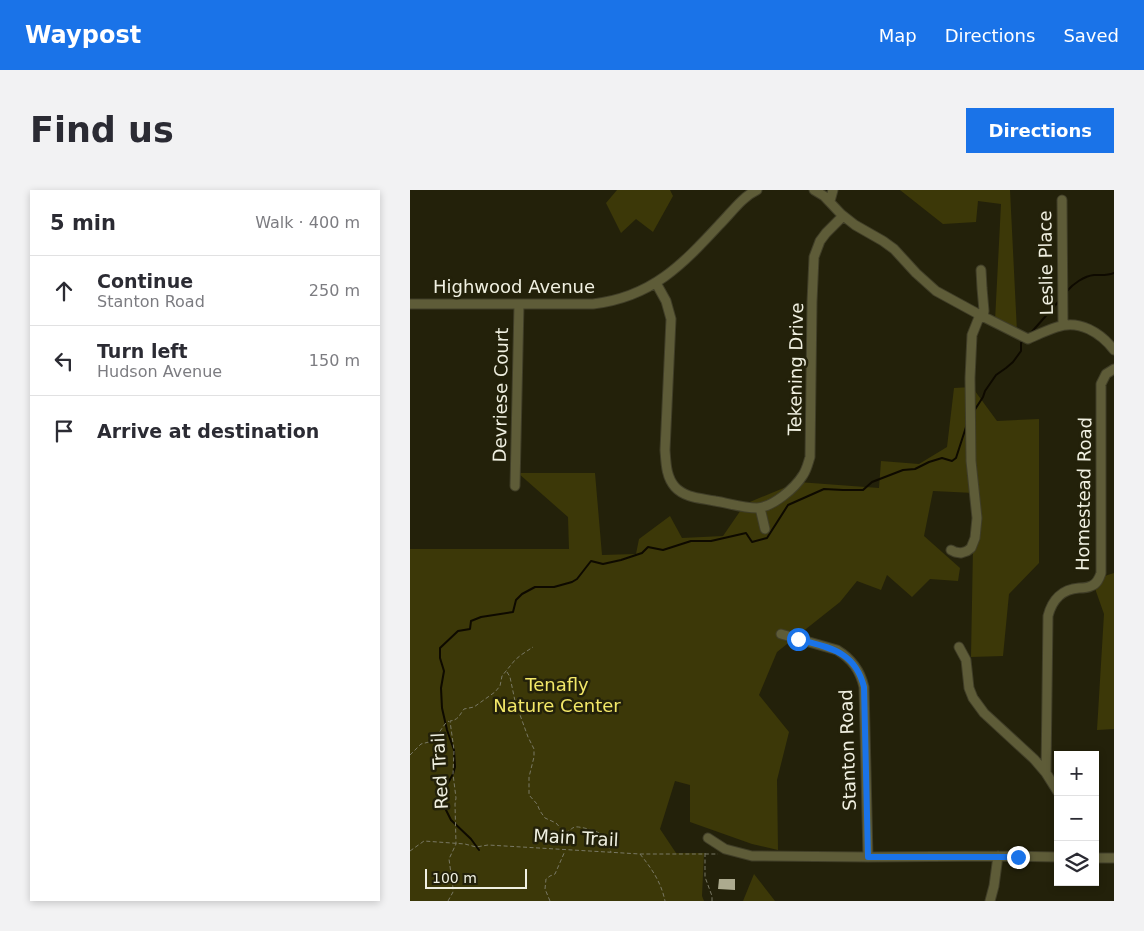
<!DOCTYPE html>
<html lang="en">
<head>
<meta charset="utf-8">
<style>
	:root { --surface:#fff; --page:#f2f2f3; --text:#2b2b33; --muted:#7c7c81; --line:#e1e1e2; --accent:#1a73e8 }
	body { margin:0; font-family:"DejaVu Sans",sans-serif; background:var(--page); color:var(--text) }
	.controls { position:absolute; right:15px; bottom:15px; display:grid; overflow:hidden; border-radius:0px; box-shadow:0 2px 8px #0003 }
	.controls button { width:45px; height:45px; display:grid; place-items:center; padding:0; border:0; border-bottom:1px solid var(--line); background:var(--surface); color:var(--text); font:25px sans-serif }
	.scale { position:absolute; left:15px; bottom:12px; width:102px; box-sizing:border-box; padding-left:5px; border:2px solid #f0f0e1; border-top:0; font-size:14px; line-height:18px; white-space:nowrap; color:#f0f0e1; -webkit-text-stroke:4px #23210a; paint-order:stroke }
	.stop { position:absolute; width:15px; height:15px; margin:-11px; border:4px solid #1a73e8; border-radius:50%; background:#fff }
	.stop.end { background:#1a73e8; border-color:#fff; box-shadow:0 1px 5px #0008 }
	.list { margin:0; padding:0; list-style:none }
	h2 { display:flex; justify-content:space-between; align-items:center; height:65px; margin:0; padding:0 20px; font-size:21px }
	h2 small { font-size:16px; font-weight:400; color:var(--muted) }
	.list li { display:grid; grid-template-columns:32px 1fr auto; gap:15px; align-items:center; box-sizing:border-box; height:70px; padding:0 20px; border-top:1px solid var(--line) }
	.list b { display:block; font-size:19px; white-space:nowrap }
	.list p { margin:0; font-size:16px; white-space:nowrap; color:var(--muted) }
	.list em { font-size:16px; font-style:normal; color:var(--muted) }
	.icon { flex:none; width:28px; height:28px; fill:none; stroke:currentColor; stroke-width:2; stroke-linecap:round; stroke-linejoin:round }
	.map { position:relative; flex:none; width:704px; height:711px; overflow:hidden; border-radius:0px }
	header { display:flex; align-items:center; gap:30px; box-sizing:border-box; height:70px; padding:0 25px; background:var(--accent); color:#fff }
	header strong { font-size:24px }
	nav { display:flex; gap:28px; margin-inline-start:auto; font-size:18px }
	.intro { display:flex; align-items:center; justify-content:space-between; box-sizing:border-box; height:120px; padding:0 30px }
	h1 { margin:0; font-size:35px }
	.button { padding:12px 22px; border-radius:0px; background:var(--accent); color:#fff; font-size:18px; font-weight:700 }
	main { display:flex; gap:30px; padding:0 30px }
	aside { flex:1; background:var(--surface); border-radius:0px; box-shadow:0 2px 8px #0003 }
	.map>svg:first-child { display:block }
	.green { fill:#3c3808 }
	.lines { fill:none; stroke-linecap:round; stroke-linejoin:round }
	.stream { stroke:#0e0a00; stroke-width:2 }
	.building { fill:#acaa8f }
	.minor-casing { stroke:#403e28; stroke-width:11 }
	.path { stroke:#797864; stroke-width:1; stroke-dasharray:4 2.5; stroke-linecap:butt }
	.minor { stroke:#5e5c38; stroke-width:9 }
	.route { stroke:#1a73e8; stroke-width:6 }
	.labels { text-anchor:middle; stroke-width:5; stroke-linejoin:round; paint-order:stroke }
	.street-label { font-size:18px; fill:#f0f0e1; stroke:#23210a }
	.park-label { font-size:18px; fill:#f2e768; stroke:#23210a }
</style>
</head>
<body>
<header>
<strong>Waypost</strong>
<nav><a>Map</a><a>Directions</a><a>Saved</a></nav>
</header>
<div class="intro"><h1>Find us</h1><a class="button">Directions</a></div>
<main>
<aside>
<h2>5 min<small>Walk · 400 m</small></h2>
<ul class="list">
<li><svg class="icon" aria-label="ahead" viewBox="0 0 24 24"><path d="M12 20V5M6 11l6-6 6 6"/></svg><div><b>Continue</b><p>Stanton Road</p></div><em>250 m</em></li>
<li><svg class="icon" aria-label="left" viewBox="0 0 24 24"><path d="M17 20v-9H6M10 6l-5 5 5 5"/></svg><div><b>Turn left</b><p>Hudson Avenue</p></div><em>150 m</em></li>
<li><svg class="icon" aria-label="arrive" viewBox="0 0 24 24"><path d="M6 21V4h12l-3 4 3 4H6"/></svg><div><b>Arrive at destination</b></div></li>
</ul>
</aside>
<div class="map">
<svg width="704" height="711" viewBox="0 0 704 711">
	<rect width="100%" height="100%" fill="#23210a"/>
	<path class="green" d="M207 0H260L263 6 243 42 226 29 211 43 196 13Z
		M490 0H600L607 142 585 131 591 14 568 11 566 32 533 34Z
		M562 197 587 231 629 229V373L599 404 593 466 561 467 564 303 523 301 514 346 550 378 548 391 520 389 502 407 477 385 471 400 447 391 430 412 367 462 349 505 379 542 367 590 368 660 342 654 280 632V595L265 591 250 639 266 663H294L292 706 294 711H0V359H159L158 327 108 283H185L192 365 226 364 229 349 260 326 272 348 313 346 335 314 388 292 469 298 471 271 509 274 537 257 544 198Z
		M704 383V539L687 540 694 424 682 390Z
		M344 684 365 711H333Z"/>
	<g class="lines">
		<path class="stream" d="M657 101C663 94 674 86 684 85 691 85 697 86 704 83
			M619 145 649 111
			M564 221 573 207 575 201 586 185 596 178 603 172 611 161V153L614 150
			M69 660 61 649 41 630 35 618 32 601 38 593 43 584 45 577 44 560 37 540 32 518 31 498 34 481 30 468V458L48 441 60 439 61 431 71 427 103 422 106 410 112 404 125 397H144L162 392 167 389 181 371 193 374 211 370 232 363 238 357 253 360 281 351H301L336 343 342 352 357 348 378 315 414 299 433 300H453L462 292 493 280 505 279 519 272 532 268 542 271 546 268 557 234"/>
	</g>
	<path class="building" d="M309 689H325V700L308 699Z"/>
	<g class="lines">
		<g class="minor-casing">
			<path id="minor" d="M404 0 414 6 431 24 445 35 473 51 484 59 506 83 526 101 570 125 618 149C627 145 637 140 647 137 669 129 691 143 704 160
				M652 10 653 135
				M420 11 423 0
				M571 80 572 98 574 121 573 126
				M246 93 256 111 261 129 255 260C256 273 256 287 265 297 275 308 291 308 305 311 318 313 333 318 347 318 363 317 385 298 393 285 397 279 398 273 400 267L402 112 404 67 410 51 416 43 433 26
				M0 114H183C242 107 272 75 310 34 322 22 332 7 347 0
				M105 296 109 114
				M350 318 355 339
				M541 360 545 362 551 363 557 361 561 358 565 348 567 328 561 271 560 188 562 145 570 125
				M371 444 427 460C442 469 450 480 454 497L458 667
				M549 457 556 470 559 498 563 508 574 523 624 569 636 583 648 602
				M636 583 638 426C642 410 652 399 669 398 674 398 677 398 681 396 687 394 689 389 691 383V194L696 184 704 179
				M298 648 315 659 342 666 458 667 588 666 648 667
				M685 668H704
				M580 711 584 696 588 666"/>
		</g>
		<path class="path" d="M97 482 100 487 105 511 118 547 124 559V567L119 587V605L127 614 130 621 135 628 146 633 154 642C161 642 159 639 165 637 170 636 192 642 195 647 198 652 198 657 201 662
			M0 565 11 554 19 552 26 547 35 534 39 531
			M0 661 14 651 55 654 66 657 78 655 230 664H308
			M295 663V687L302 706V711
			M230 664C242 679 251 692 255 711
			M38 711 43 702V698L39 669 46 654 45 614 46 608 43 584 44 560 40 531C48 530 49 526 54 519L64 517 85 502 90 496 92 486 105 470 111 465 123 457
			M140 711 135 699 136 689 140 686 145 684 155 661"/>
		<use href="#minor" class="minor"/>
	</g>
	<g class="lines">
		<path class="route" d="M388 449C420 458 445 461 454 497L458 667H608"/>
	</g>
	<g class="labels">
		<g class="street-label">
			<text transform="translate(636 73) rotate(-91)" y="6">Leslie Place</text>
			<text x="104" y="103">Highwood Avenue</text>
			<text transform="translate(386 179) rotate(-89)" y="6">Tekening Drive</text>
			<text transform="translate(91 205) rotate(-89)" y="6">Devriese Court</text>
			<text transform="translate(674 304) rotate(-89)" y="6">Homestead Road</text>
			<text transform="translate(438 560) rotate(-92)" y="6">Stanton Road</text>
			<text transform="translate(30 581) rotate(-93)" y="6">Red Trail</text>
			<text transform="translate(166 648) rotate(3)" y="6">Main Trail</text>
		</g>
		<g class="park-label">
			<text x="147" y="501">Tenafly<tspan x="147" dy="21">Nature Center</tspan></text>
		</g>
	</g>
</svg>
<div class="controls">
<button>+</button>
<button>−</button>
<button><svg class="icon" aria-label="layers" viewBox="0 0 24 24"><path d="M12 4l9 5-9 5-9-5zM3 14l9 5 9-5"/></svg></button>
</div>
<div class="scale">100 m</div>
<div class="stop" style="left:388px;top:449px"></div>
<div class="stop end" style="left:608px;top:667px"></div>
</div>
</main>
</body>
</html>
